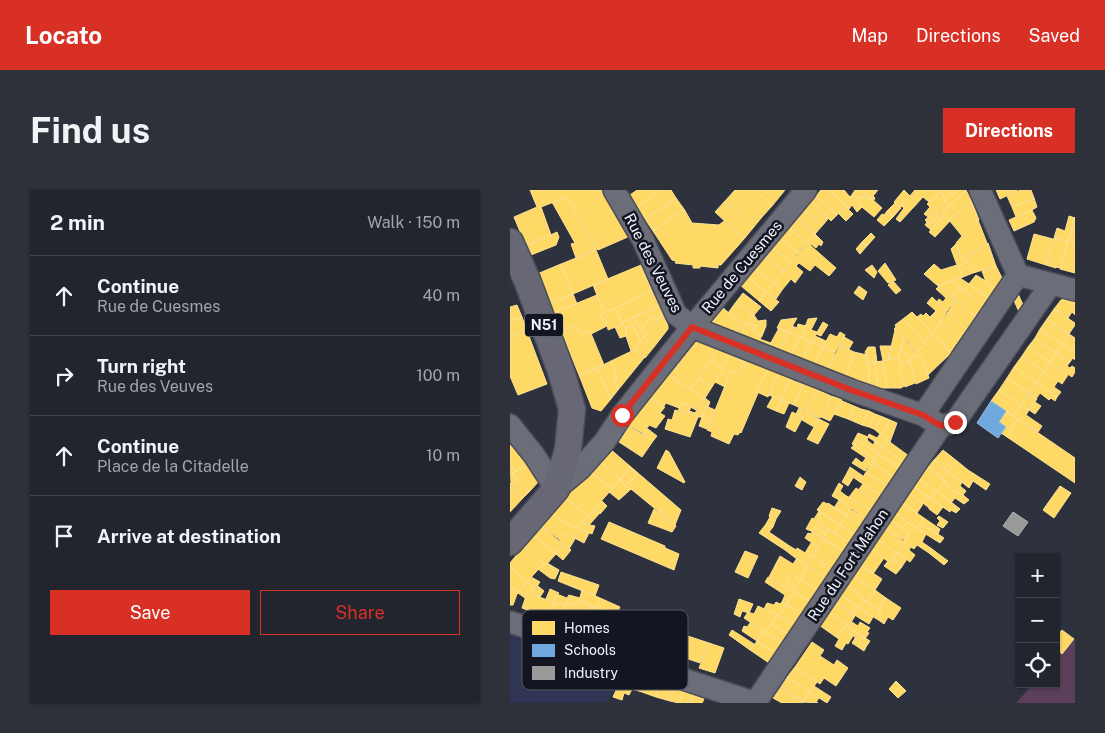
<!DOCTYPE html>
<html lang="en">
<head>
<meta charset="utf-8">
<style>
	:root { --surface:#22252e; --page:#2e313a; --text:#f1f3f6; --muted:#a2a5aa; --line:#3f424a; --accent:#d93025 }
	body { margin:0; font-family:"Public Sans",sans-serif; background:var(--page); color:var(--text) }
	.controls { position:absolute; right:15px; bottom:15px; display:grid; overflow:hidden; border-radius:0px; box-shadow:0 1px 4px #0004 }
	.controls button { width:45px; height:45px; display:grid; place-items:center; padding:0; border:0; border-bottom:1px solid var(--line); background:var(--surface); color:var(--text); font:25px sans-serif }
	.stop { position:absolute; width:15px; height:15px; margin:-11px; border:4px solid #d93025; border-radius:50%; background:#fff }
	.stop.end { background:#d93025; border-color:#fff; box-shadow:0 1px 5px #0008 }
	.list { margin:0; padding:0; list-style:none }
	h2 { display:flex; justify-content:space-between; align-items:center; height:65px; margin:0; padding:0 20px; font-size:21px }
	h2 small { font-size:16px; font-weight:400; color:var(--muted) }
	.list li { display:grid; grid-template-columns:32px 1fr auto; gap:15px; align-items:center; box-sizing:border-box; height:80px; padding:0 20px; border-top:1px solid var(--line) }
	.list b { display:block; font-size:19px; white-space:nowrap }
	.list p { margin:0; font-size:16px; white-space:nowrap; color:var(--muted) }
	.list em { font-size:16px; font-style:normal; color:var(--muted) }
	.actions { display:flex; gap:10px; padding:15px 20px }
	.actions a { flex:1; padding:11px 0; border:1px solid var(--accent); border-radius:0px; text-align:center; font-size:18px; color:var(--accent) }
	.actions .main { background:var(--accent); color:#fff }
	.icon { flex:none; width:28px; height:28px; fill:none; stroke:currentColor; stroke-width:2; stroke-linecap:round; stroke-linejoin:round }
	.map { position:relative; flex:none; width:565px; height:513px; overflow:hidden; border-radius:0px }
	header { display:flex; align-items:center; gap:30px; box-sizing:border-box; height:70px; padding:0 25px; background:var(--accent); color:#fff }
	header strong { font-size:24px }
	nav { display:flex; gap:28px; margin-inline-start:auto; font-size:18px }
	.intro { display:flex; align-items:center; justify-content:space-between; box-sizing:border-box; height:120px; padding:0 30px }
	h1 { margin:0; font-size:35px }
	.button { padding:12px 22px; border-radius:0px; background:var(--accent); color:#fff; font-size:18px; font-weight:700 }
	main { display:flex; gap:30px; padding:0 30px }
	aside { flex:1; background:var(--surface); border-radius:0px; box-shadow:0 1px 4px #0004 }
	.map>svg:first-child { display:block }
	.built { fill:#2f3552 }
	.green { fill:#5c405b }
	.homes { fill:#ffd966; stroke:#fbe193 }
	.schools { fill:#6fa8dc; stroke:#96bee6 }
	.industry { fill:#999; stroke:#b3b4b7 }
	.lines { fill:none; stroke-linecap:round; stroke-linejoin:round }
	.minor-casing { stroke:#4b4d58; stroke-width:24 }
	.major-casing { stroke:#4b4d58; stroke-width:29 }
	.minor { stroke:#6b6d79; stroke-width:21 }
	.major { stroke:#676776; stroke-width:26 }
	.route { stroke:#d93025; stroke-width:6 }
	.labels { text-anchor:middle; stroke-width:5; stroke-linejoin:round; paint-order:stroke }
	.shield { fill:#131621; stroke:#aeb1bb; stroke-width:1 }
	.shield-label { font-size:14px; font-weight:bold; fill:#f1f3fd }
	.street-label { font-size:15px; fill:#f1f3fd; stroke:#131621 }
	.key { fill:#131621; stroke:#565863; stroke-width:1 }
	.key-label { font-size:14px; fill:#f1f3fd }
</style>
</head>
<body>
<header>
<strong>Locato</strong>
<nav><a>Map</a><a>Directions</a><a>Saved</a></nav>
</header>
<div class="intro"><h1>Find us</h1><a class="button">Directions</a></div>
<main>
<aside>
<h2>2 min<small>Walk · 150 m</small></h2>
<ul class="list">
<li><svg class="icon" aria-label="ahead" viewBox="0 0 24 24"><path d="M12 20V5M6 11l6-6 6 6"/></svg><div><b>Continue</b><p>Rue de Cuesmes</p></div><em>40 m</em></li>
<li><svg class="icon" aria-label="right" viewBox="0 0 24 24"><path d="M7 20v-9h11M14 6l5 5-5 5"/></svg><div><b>Turn right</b><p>Rue des Veuves</p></div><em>100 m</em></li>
<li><svg class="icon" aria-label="ahead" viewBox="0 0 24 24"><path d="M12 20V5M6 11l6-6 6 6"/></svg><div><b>Continue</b><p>Place de la Citadelle</p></div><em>10 m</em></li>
<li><svg class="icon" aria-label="arrive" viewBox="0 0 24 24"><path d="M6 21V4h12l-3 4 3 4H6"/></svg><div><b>Arrive at destination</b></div></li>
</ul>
<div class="actions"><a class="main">Save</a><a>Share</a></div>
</aside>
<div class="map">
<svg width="565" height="513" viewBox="0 0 565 513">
	<rect width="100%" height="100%" fill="#2e313e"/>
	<path class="built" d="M0 440 111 481 97 513H0Z"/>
	<path class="green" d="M565 449V513H506L523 494H546V469Z"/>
	<path class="homes" d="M20 0H93L120 46 88 60 57 7 31 17 41 45 16 56 4 27 27 17Z
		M127 0H152L127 17 120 5Z
		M152 0H161L166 8 135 29 127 17Z
		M225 0H245L262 16 252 27Z
		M225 0 252 27 243 38 215 11Z
		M245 0H275L262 16Z
		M311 0H319L334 14 335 16 327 25 306 6Z
		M319 0H334L340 7 334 14Z
		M345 0H351L361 8 360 10 353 5 351 8 341 6Z
		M351 0H368L363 6 365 8 364 10Z
		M394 0 400 6 390 17 384 12Z
		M405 0H430L431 1 424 9 419 12 413 7 390 32 386 29 394 18 391 16Z
		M431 0H446L445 3 438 6 434 10Z
		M446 0H456L440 16 434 10 438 6 445 3Z
		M456 0 462 12 451 20 439 30 432 23Z
		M486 0H506L507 1 490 9Z
		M510 0H521L524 8 502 17 497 6Z
		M431 1 435 11 418 27 414 24 420 17 417 14Z
		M353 5 360 10 361 8 372 18 364 27 347 13Z
		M306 6 327 25 321 31 301 11Z
		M341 6 351 8 347 13 352 17 347 22 342 15 339 19 334 14Z
		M57 7 87 59 66 68 61 54 65 53 42 12Z
		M166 8 174 19 143 41 135 29Z
		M524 8 527 17 522 20 506 27 502 17Z
		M215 11 243 38 234 49 205 22Z
		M301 11 318 29 312 36 294 20Z
		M435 11 440 16 432 23 434 25 431 29 425 21Z
		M462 12 469 30 459 38 452 46 439 30 451 20Z
		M385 13 391 18 383 27 377 21Z
		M335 16 343 24 336 31 328 23Z
		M174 19 182 33 209 35 214 31 234 49 211 75H208V78L190 76V78H183V75L165 73 166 71 162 70 143 41Z
		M295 20 312 36 305 44 288 28Z
		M522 20 526 28 524 32 504 41 499 30Z
		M377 21 383 27 374 36 367 30 372 24 374 25Z
		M425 21 428 26 420 35 415 30Z
		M434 25 440 31 425 47 419 42Z
		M428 26 431 29 421 40 415 35 417 32 420 35Z
		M559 26 565 28 559 50 558 52 544 48 547 38 555 41Z
		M565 27V52L559 50Z
		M287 28 305 44 297 53 279 38Z
		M468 30 477 53 452 69 446 53 459 38Z
		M279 38 297 53 288 63 270 48Z
		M47 42 49 47 46 55 21 65 20 63 17 56Z
		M361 43 365 47 357 56 352 52Z
		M305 44 313 52 311 56 309 54 306 58 301 54 300 55 326 78 319 86 305 75 300 81 289 73 286 76 293 82 285 93 281 89 272 100 264 93Z
		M524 44 543 49 536 75 517 69Z
		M270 48 288 63 281 72 262 57Z
		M544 48 558 52 550 78 546 77V78L536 75Z
		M558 50 565 52V83L550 79Z
		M352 52 357 56 350 64 346 59Z
		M478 53 486 76 463 83 456 67Z
		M446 54 452 69 456 67 458 72 448 76 453 87 428 96 414 84 424 74 431 80 447 75 441 59Z
		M263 58 281 72 273 82 256 67Z
		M86 60 98 89 63 104 51 74Z
		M255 67 273 82 264 93 245 79Z
		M458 72 463 83 453 87 448 76Z
		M375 73 386 90 378 93 368 81Z
		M51 74 63 104 39 114 27 84Z
		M131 75 142 101 94 123 83 95Z
		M362 75 367 82 364 88 355 80Z
		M486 76 492 88 491 92 485 99 476 92 472 81Z
		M245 79 264 93 256 102 238 87Z
		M466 85 479 93 478 94 485 99 480 109 459 94Z
		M238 87 256 102 249 111 230 95Z
		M450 88 459 94 454 101 442 91Z
		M383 91 391 100 386 104 378 95Z
		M442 91 450 98 443 107 428 96Z
		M264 93 272 100 266 109 256 102Z
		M459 94 480 109 474 116 454 101Z
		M349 96 357 102 353 110 344 103Z
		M429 96 446 110 437 121 427 112 429 109 433 112 436 108 426 99Z
		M450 98 474 116 466 127 443 107Z
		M506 99 517 124 513 131 502 106Z
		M142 101 149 116 112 133 105 118Z
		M256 102 269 112 261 121 249 111Z
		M233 103 251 117 244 125 226 112Z
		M63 104 67 114 43 123 39 114Z
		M87 105 94 123 91 124 94 133 97 132V136L81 144 80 141 73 144 71 141 69 142 66 135 51 140 43 123Z
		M422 107 437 121 431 132 423 124 426 121 417 113Z
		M555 109 565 112V125L562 122 558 128 544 119 551 110Z
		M446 110 466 127 456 140 438 122Z
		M226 112 244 125 235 135 218 123Z
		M7 115 12 127 0 131V117Z
		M149 116 153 124 148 130 142 125 131 140 124 127Z
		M212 117 226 129 235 135 227 144 203 134 202 130Z
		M105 118 113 134 98 140 97 132 94 133 91 124Z
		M544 119 565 133V135L559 144 537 129Z
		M402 122 423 143 415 153 393 129Z
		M438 122 456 140 449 150 431 132Z
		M416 123 420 127 423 124 431 132 423 143 407 127 411 124 413 126Z
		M153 124 158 136V139L144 157 134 147Z
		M142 125 148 130 134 147 131 140Z
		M244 125 248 131 256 130V136L252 146 242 141 247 136 237 133Z
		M12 127 17 140 0 147V131Z
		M124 127 134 147 131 151 122 135 116 138 112 133Z
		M287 128 279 142 267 138 271 130Z
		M307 128 301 140 307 142 302 152 291 148 298 129Z
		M393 129 415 153V155L407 162 395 148 384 139 386 137 385 135Z
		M537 129 559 144 552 154 530 139Z
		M313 132 318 135 311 146 306 144Z
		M431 132 449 150 440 163 423 143Z
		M237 133 247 136 242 141 252 146 250 149 252 150 261 153 259 157 228 144Z
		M113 134 116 138V146L110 148 105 137Z
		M288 134 296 136 291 148 279 142 282 136 287 138Z
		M66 135 69 142 71 141 73 144 80 141 94 175 69 185 51 141Z
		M122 135 131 151 125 158 126 159 121 161 116 146V138Z
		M269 138 279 142 269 162 258 158Z
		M530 139 552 154 546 163 525 148Z
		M385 140 394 148 388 169 387 168 378 170Z
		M17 141 37 194 8 205 0 186V147Z
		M279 142 290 147 280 168 269 163Z
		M330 142 335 145 334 147 325 162 313 157 320 144 327 147Z
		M423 143 441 163 418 185 415 176H416L411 167 407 162 415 155 414 154Z
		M559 144 565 148V163L552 154Z
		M305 146 316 151 313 157 302 152Z
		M134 147 144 157 135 168 125 158Z
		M290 147 301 152 292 171 280 168Z
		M334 147 343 152 339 159 330 155Z
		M394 148 408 164 399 169 400 170 391 158Z
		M525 148 546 163 540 172 518 157Z
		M192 150 209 157 181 200 159 185 186 152Z
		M301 152 313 157 303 178 292 171Z
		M552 154 565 163V170L563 168 560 172 546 163Z
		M330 155 344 162 335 190 315 181 323 169Z
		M370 156H381L378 170 373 171Z
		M209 157 220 163 213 179 200 171Z
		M313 157 325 162 323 169 315 181 303 178Z
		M358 157H365L367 172 357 173 355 162Z
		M518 157 540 172 534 181 512 166Z
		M391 158 400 170 391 173 388 169Z
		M126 159 134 168 108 200 106 199 107 196 104 189H107L101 171Z
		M344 162 357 165 359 180V198L335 190Z
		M220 163 228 166 227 169 234 172 228 183 221 181 215 197 205 192 213 179Z
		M546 163 560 172 557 176 560 178 562 176 565 178V182L562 187 540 172Z
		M408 164 411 167 416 176H415L419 188 406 194 399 169Z
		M229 165 259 177 247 202 248 203 231 243 230 242 228 245 224 244 219 254 201 246 202 242 197 240 221 181 227 183 230 181 234 172 227 169Z
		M512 166 534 181 526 192 504 177Z
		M387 168 391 173 390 182 394 196 391 198H377L372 171Z
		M400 170 405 193 395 197 390 182 391 173Z
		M101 171 107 189H104L108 198 106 199 108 200 101 209 87 178Z
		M200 171 213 179 202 197 189 188Z
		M372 171 375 183 377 198H368L365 172Z
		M365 172 368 198H359V180L357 173Z
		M540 172 558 185 552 194 534 181Z
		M87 177 101 209 91 221 82 218 69 185Z
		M259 177 269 181 258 207 247 202Z
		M504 177 526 192 519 203 497 188Z
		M534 181 548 191 544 197 551 202 547 207 526 192Z
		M157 183 181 200 195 208 186 220 173 213 169 218 156 213 154 216 139 207Z
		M268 184 281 188 271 210 259 205Z
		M189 188 202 197 195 208 181 200Z
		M281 188 284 191 293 194 284 215 271 210Z
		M497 188 519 203 511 215 489 200Z
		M294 192 309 198 296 221 284 215Z
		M526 192 547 207 545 211 541 208 539 210 530 203 526 209 519 204Z
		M308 200 321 206 310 228 296 222Z
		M489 200 511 215 503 226 481 211Z
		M519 204 527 209 519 220 511 215Z
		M263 206 271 210 266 221 257 217Z
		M321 206 331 209 332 211 320 231 311 227Z
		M139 207 154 216 153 217H155L150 223 155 226 146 238 139 235 134 244 119 235Z
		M195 208 200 212 198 217 196 216 192 227H188L185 223Z
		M271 210 279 213 274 224 266 221Z
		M332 211 344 216 338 229 324 224Z
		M525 212 531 216 525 224 519 220Z
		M173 213 181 217 178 224 168 220Z
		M511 215 519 220 516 225 532 236 528 242 503 226Z
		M196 216 205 220 200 231 192 227Z
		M344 216 351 219 345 232 338 229Z
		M289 218 309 229 304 237 292 230 293 227 286 224Z
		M351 219 359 221 352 235 345 232Z
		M165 220 178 224 179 221 185 223 188 227 180 247 155 239 158 229 162 230Z
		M359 221 365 224 359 237 352 235Z
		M496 221 508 229 497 247 491 243 496 237 489 232Z
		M282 222 293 227 285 242 276 237Z
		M365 224 373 227 364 239 359 237Z
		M192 227 200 231 197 239 189 236Z
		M373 227 380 230 373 242 370 244 364 239Z
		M309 229 319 234 308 254 297 249Z
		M508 229 565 268V293L497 247Z
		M380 230 387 233 380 252 370 244 373 242Z
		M119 236 143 251 132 267 109 252Z
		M138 239 147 246 143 251 133 244Z
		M348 243 358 247 357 250 363 255 365 251 372 256 368 263 347 250 344 255 342 254Z
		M359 244 367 248 370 244 377 250 372 256 358 247Z
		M347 250 368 263 364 269 344 255Z
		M377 250 399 266 394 273 372 256Z
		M6 251 21 271 6 282 0 273V256Z
		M344 255 364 269 355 281 342 273 346 268 352 273 356 268 341 258Z
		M372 256 394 273 390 279 368 264Z
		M99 258 121 277 110 289 89 271Z
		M156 260 159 262 175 292 174 293 147 278Z
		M433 260 447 271 438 281 424 270Z
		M368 264 389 277 390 279 385 288 362 272Z
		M424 270 439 282 432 289 418 277Z
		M89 271 110 289 102 299 90 290 80 281Z
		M447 271 458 280 480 294 476 300 463 291 459 298 438 281Z
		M21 272 30 290 19 302 2 283Z
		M362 272 385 288 379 297 356 282Z
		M0 273 6 282 2 283 7 289 1 293Z
		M121 277 126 286 115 296 110 289Z
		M121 277 171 320 165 335 121 299 115 296 126 286Z
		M340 277 353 286 350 292 337 283Z
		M418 277 435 291 426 302 409 289Z
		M80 281 90 290 102 299 78 326 55 308Z
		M356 282 379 297 372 306 350 292Z
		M439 282 452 292 450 296 456 301 453 305 441 300 432 289Z
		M337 283 343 288 338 296 332 292Z
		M290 287 296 292 292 300 285 296Z
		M7 289 19 302 13 308 1 293Z
		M110 289 115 296 121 299 109 310 99 302Z
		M409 289 426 302 421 309 404 297Z
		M435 291 441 300 453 305 459 310 454 314 445 308 441 313 427 301Z
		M0 293 13 308 0 322Z
		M329 293 333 296 330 301 335 305 331 311 322 306Z
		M353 294 372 306 368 312 349 299Z
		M550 296 561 303 544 328 533 320Z
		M404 297 418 306 413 313 399 303Z
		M346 298 368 312 362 321 339 307Z
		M427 301 450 319 446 323 441 320 440 322 421 309Z
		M399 303 413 313V314L407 323 392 313Z
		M335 305 362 321 356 329 331 311Z
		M418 306 433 317 427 325 419 319V318L413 313Z
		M55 308 78 326 67 338 53 332 42 323Z
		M329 310 341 318 336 325 324 318Z
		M92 311 97 316 90 324 84 319Z
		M313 312 318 314V313L336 325 330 335 307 320Z
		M391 312 414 328 406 338 384 323Z
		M262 318 271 321 266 329 263 337 256 334 260 327 259 326Z
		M84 319 89 324 79 335 71 333Z
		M144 319 165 335 166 336 162 342 138 333Z
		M340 319 356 329 352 335 336 325Z
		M309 321 312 323 307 332 318 339 316 343 305 337 301 341 296 339 302 328 304 329Z
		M42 323 53 332 79 343 74 353 55 343 49 349 31 336Z
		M312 323 330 335 325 343 307 332Z
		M385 323 397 332 392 338 379 329Z
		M336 325 352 335 345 345 330 335Z
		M429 326 438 332 433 338 427 335 430 331 427 328Z
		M414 328 430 339 428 344 409 334Z
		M379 329 398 342 397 345 399 346 395 350 384 344 374 336Z
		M99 332 155 356V358L169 364 164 380 91 349Z
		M397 332 416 344 412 352 422 359 419 363 407 355 404 359 401 357 399 360 405 365 400 372 388 363 395 352 394 349 395 350 399 346 397 345 398 342 392 338Z
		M71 333 85 336 82 344 67 338Z
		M256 334 263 337 259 342 278 355 275 360 249 343Z
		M409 334 428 344 434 348 430 353 406 338Z
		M330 335 345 345 340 353 325 343Z
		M31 336 53 354 46 364 24 345Z
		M374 336 395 352 387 364 366 348Z
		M305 337 316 343 313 348 301 341Z
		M318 339 340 353 334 361 313 349Z
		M302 342 313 348 308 357 295 348 298 343 301 344Z
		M55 343 65 349 59 359 53 355 49 349Z
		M24 345 46 364 36 375 14 356Z
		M366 348 387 364 380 373 360 358Z
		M313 349 334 361 321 381 312 375 313 373 303 366Z
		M301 353 308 357 302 367 295 363Z
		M53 355 61 360 53 370 46 364Z
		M278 355 286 360 287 358 302 367 296 376 275 360Z
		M14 356 34 373 17 392 0 376V373Z
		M360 358 374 368 363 384 349 374Z
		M422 359 438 371 434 375 419 363Z
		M235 361 248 366 238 388 225 382Z
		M388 363 397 369 391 378 384 368Z
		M270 366 283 374 287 368 297 377 290 390 281 384 276 391 286 398 284 402 259 387Z
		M303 366 313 373 312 375 322 382 317 389 296 376Z
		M384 368 391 378 386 384 374 376 378 371 380 373Z
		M34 373 36 375 37 373 49 380 45 389 40 388 28 379Z
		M349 374 372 389 365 400 342 385Z
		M0 376 17 392 8 403 0 396Z
		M297 377 317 389 310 401 290 390Z
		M51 382 89 395 85 406 48 391Z
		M281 384 291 390 286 398 276 391Z
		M342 385 365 400 357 412 347 405 348 403 336 394Z
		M21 387 30 392 25 399 17 392Z
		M258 387 284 402 277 415 272 412 275 405 255 392Z
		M291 390 310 401 304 413 284 402Z
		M17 392 25 399 22 404 17 403 15 408 8 403Z
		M336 394 348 403 347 405 354 410 349 418 330 404Z
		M0 396 8 403 7 404 3 415H0Z
		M28 396 34 401 30 407 22 404Z
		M40 399 49 403 47 404 44 412 36 409Z
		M72 400 90 408 87 418 79 416V414L69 411Z
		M365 400 376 408 369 420 357 412Z
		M284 402 304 413 297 425 276 415Z
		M17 403 44 412 38 428 12 418Z
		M47 404 59 409 56 416 44 412Z
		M330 404 347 416 343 424 325 412Z
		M59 405 70 408 67 416 57 413 59 409 57 408Z
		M90 408 110 417 107 423 96 419V421L87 418Z
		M376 408 391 418 383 430 378 427 374 434 370 431 371 428 369 426 371 421 369 420Z
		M229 409 243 414 239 423 232 421 230 427 224 424Z
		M354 410 371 421 369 426 371 428 370 431 349 418Z
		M69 411 79 414 76 423 84 426 79 441 49 431 52 423 53 424 57 413 67 416Z
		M44 412 56 416 53 424 52 423 49 431 38 428Z
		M266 412 270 414 272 412 277 415 269 426 254 419 257 413 264 415Z
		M325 412 345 426 338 437 336 434 318 422Z
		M276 415 297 425 290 437 269 426Z
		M79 416 87 418 84 426 76 423Z
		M248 416 267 425 256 443 234 428 238 422 244 424Z
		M347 416 363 427 359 434 343 424Z
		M87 418 96 421 94 429 84 426Z
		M96 419 107 423 99 448 79 441 84 426 94 429Z
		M318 422 336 434 326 447 309 435Z
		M267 425 290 437 284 447 261 434Z
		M129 430 199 453 190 473 138 455 136 460 120 455Z
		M342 432 348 436 350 432 360 438 357 442 359 443 355 449 338 437Z
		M240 433 253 441 247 451 232 441 234 436 237 437Z
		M261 434 284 447 276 456 256 443Z
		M336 434 338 437 360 451 356 457 333 437Z
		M333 437 343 446 338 454 336 453 332 460 325 456 329 449 326 447Z
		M222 440 244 454 240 460 219 445Z
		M552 440 564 449 552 464 546 459V447Z
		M253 441 276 456 269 466 247 451Z
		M345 448 356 457 354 461 342 453Z
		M247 451 269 466 262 475 240 460Z
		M302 452 314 460 310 466 324 475 327 470 338 478 326 496 314 488 310 494 285 477Z
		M199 453 214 458 205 483 189 478Z
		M285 477 307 492 300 502 277 487Z
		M127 486 137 489 133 495 132 502 122 499Z
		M277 487 300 502 294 512 271 497Z
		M137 489 151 494 148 500 146 507 132 502 133 495Z
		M386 491 396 501 388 508 379 499Z
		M109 494 122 499 119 505 114 503 112 510 103 507Z
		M151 494 165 499 161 505 160 511 146 507 148 500Z
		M304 496 321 507 317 513 300 502Z
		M271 497V498L294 512 293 513H272L263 508Z
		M165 499 173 501 169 513 160 511 161 505Z
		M173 501 183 505 180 513H169Z
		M300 502 309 508 306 512 308 513 293 512Z
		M183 505 194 509 192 513H180Z"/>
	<path class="schools" d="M481 211 496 221 489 232 496 237 488 248 467 233Z"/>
	<path class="industry" d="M503 322 518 332 508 346 493 336Z"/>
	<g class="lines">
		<g class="minor-casing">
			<path id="minor" d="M104 0 133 50 166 124 182 137 341 200 413 225 431 236 445 232 541 94
				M470 0 508 85
				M508 85 565 100
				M413 225 508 85
				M0 235 24 265 46 299 70 279 95 251 112 225 182 137 296 0
				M0 432 246 513
				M245 513 431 236"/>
		</g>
		<g class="major-casing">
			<path id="major" d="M0 52 17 90 51 181 62 219 58 260 46 299 0 352"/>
		</g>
		<use href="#minor" class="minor"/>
		<use href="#major" class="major"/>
	</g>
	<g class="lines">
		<path class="route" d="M112 225 182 137 341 200 413 225 431 236 445 232"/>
	</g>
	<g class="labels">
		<rect class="shield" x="15" y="123.5" width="38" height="23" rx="4"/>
		<g class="shield-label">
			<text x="34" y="140">N51</text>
		</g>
		<g class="street-label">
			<text transform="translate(143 73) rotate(63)" y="5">Rue des Veuves</text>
			<text transform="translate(232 77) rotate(-50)" y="5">Rue de Cuesmes</text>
			<text transform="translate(338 375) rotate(-56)" y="5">Rue du Fort Mahon</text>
		</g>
	</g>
	<rect x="12" y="420" width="166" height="80" rx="8" class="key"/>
	<rect x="22" y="431" width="23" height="14" fill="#ffd966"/>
	<rect x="22" y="454" width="23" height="13" fill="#6fa8dc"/>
	<rect x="22" y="476" width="23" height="14" fill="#999"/>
	<g class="key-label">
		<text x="54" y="443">Homes</text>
		<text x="54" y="465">Schools</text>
		<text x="54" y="488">Industry</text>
	</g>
</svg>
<div class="controls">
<button>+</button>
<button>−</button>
<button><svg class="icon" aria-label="locate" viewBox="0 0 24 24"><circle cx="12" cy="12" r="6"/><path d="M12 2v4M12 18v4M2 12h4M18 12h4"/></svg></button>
</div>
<div class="stop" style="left:112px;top:225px"></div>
<div class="stop end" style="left:445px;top:232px"></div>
</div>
</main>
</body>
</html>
